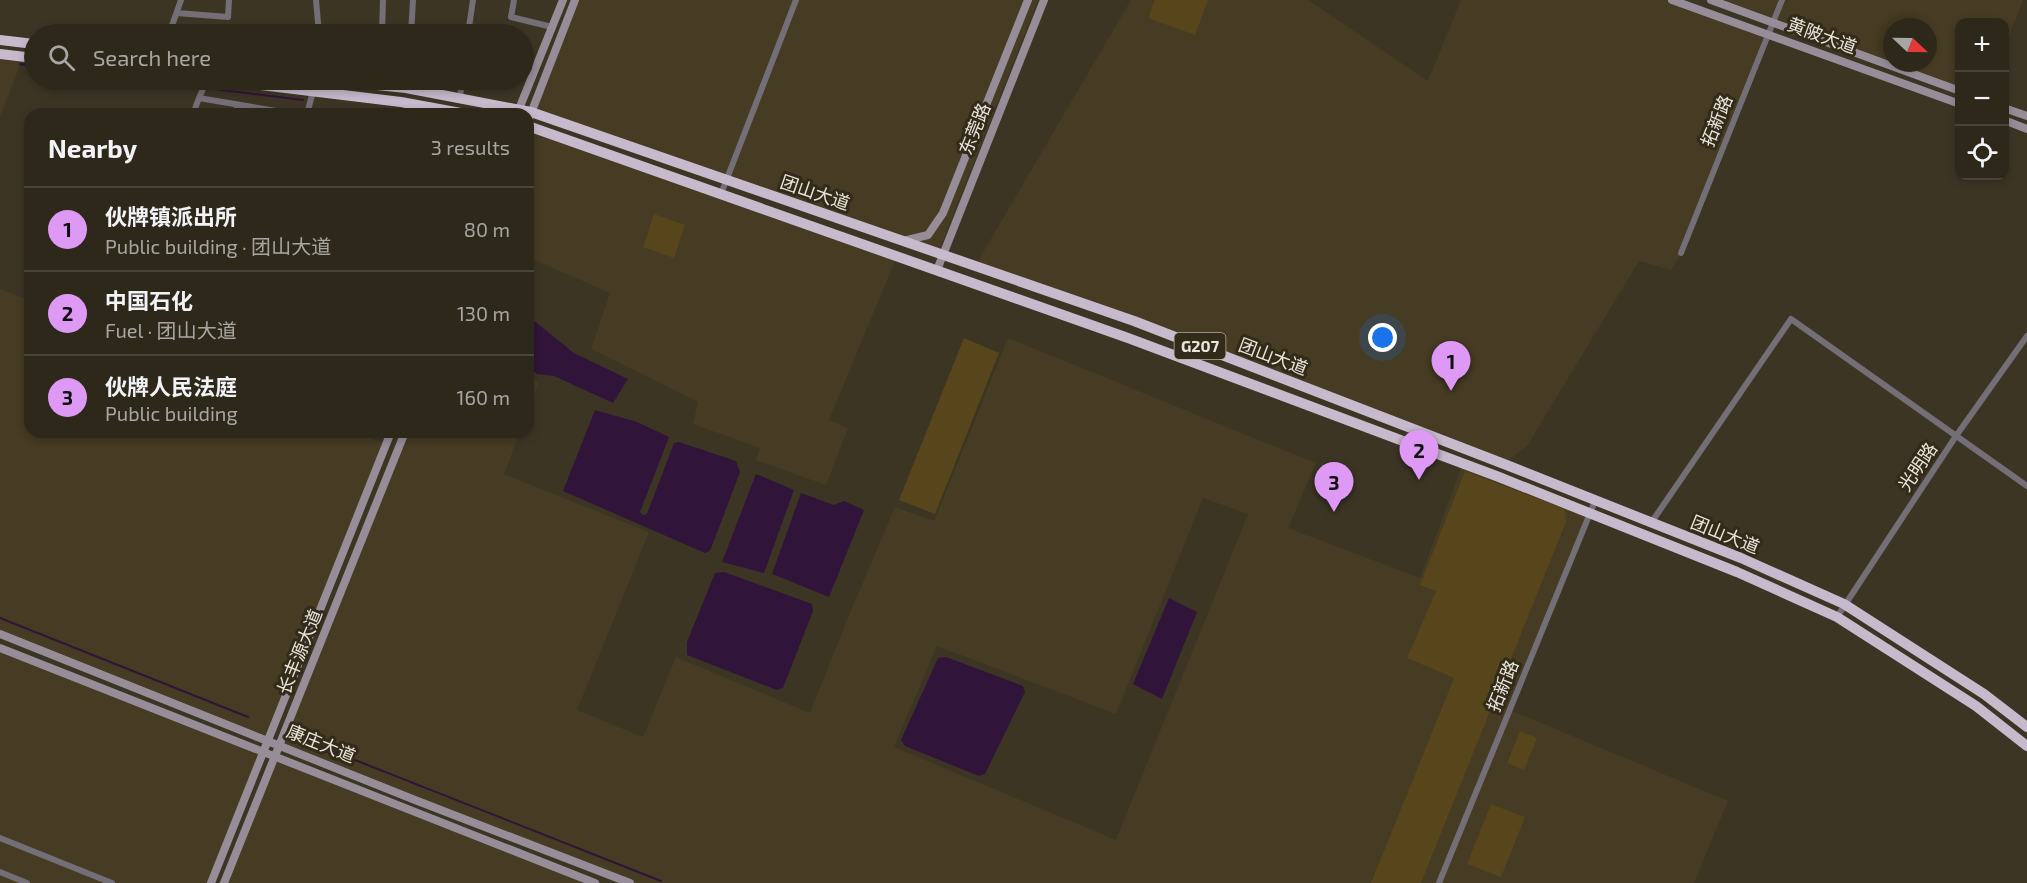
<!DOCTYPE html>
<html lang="en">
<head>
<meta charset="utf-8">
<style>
	:root { --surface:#2e281b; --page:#3a3428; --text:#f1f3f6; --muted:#a7a6a3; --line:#49443a; --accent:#dd99f3 }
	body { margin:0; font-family:"Exo 2","Noto Sans SC",sans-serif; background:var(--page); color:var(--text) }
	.controls { position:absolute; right:18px; top:18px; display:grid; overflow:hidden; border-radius:12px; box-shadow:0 3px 9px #0003 }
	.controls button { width:54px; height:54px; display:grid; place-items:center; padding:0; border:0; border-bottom:2px solid var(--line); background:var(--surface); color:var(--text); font:30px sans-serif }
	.compass { position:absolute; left:1883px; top:18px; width:54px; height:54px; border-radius:50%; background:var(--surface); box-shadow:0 3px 9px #0003; rotate:112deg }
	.you { position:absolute; left:1383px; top:338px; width:21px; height:21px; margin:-15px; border:4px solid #fff; border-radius:50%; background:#1a73e8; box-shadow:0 0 0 9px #1a73e833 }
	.badge { display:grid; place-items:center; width:39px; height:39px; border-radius:50%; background:var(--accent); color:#111; font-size:20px; font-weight:700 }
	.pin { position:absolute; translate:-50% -50px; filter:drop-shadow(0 2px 3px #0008) }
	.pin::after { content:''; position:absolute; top:32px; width:21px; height:18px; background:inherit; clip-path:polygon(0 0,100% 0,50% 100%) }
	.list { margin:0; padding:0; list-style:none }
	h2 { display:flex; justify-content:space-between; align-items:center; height:78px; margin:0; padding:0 24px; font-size:26px }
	h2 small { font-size:20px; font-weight:400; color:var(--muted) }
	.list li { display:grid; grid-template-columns:39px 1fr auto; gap:18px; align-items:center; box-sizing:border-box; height:84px; padding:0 24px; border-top:2px solid var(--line) }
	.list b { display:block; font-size:22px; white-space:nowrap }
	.list p { margin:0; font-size:20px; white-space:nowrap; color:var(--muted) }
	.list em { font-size:20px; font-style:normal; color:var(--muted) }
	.icon { flex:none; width:33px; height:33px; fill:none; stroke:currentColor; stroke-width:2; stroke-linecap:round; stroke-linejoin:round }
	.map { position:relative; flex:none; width:2027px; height:883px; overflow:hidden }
	.search { position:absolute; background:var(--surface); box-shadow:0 3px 9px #0003; left:24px; top:24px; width:510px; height:66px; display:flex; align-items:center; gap:15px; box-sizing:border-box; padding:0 21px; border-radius:33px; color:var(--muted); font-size:22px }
	.panel { position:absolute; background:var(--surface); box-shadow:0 3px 9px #0003; left:24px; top:108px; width:510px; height:330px; border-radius:18px }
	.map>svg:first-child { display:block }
	.built { fill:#463b23; fill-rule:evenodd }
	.green { fill:#57451b }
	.water { fill:#31143a }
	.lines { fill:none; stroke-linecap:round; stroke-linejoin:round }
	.stream { stroke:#31143a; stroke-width:2 }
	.street { stroke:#746e76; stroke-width:6 }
	.secondary { stroke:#968d99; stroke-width:8 }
	.highway { stroke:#c8bacd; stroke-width:10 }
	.labels { text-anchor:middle; stroke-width:6; stroke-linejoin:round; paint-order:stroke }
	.shield { fill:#332b1a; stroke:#b3ada0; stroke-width:1.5 }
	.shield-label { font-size:16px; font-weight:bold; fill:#eae5da }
	.street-label { font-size:18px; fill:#eae5da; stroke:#332b1a }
</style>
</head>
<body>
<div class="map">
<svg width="2027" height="883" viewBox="0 0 2027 883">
	<rect width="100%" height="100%" fill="#3d3524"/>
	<path class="built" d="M575 0H1038L938 253 531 112Z
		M1131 0H1308L1428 81 1461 0H1672L1768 34 1681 253 1671 270 1639 261 1527 446 1504 464 975 266Z
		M1711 0H2023L2005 47 2004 22H1960L1959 91ZM1892 27H1928V63H1892Z
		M0 54 23 57 0 117Z
		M528 126 897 256 829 420 848 428 826 485 756 460 760 448 693 424 698 402 591 349 610 293 528 257Z
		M0 289 30 301V432H355L386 444 268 740 0 634Z
		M1008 338 1316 463 1288 528 1420 578 1463 463 1590 514 1510 710 1728 801 1694 883H630L280 745 405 432H520L504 474 649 532 577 710 643 737 676 657 810 713 850 613 895 507 934 521ZM1203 498 1248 514 1116 840 894 747 937 646 1116 714Z
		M528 375 539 383 528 410Z
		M0 648 264 752 211 883H0Z
		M276 756 584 878 581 883H224Z"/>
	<path class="green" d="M1155 0H1208L1195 35 1148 18Z
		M654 214 685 225 674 258 643 247Z
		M964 338 999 353 935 514 899 500Z
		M1465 471 1565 509 1566 522 1421 883H1371L1454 678 1407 658 1436 591 1420 585Z
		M1520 731 1537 738 1524 770 1507 763Z
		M1491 804 1525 817 1501 877 1467 864Z"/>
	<path class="water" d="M528 316 574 353 628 379 613 403 554 376 537 374 528 367Z
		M595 410 637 422 669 437 640 512 643 515 647 514 674 443 679 442 736 461 740 472 710 551 705 553 563 491Z
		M756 474 794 490 764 573 722 562Z
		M801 493 834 505 844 501 864 510 829 597 772 574Z
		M724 572 812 604 813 611 783 688 777 690 687 655V642L715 573Z
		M1169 598 1197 612 1162 699 1133 684Z
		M946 657 1023 686 1025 692 985 774 979 776 905 746 901 740 938 658Z"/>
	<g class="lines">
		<path class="stream" d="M20 64 34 66
			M142 80 303 100
			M0 618 248 717
			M312 743 661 881"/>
		<path class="street" d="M316 0 319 34
			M514 0 511 17 552 27
			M177 13 228 17 229 0
			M169 34 181 0
			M382 34 383 0
			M411 34 413 0
			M468 34 473 0
			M411 80V89
			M199 98 207 80
			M460 98 462 80
			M193 114 199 98 294 114
			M235 114 238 105
			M307 114 316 80
			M721 194 796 0
			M1681 253 1782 0
			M1651 523 1791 319 2027 486
			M1837 617 1956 436 2027 336
			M0 838 112 883
			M0 872 27 883
			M1439 883 1595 501"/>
		<path class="secondary" d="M1672 0 1960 104
			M1711 0 1960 91
			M2004 108 2027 116
			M517 114 563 0
			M2004 120 2027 129
			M528 121 575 0
			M903 241 928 235 943 213 1028 0
			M937 270 1044 0
			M0 634 415 800 630 883
			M0 648 595 883
			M211 883 391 432
			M224 883 405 432"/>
		<path class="highway" d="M0 40 34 44
			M0 54 34 58
			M218 80 401 102 466 114
			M328 80 406 88 531 112 1134 321 1504 464 1741 558 1844 604 1984 694 2027 727
			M528 126 1128 338 1499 477 1737 572 1837 617 1976 706 2027 746"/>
	</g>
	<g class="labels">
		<rect class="shield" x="1174.5" y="333" width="51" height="26" rx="4.5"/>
		<g class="shield-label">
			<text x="1200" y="352">G207</text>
		</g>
		<g class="street-label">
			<text transform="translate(1822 36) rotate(20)" y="6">黄陂大道</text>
			<text transform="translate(1717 121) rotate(-68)" y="6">拓新路</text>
			<text transform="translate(975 129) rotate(-68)" y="6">东莞路</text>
			<text transform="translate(815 193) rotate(19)" y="6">团山大道</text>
			<text transform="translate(1273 357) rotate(21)" y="6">团山大道</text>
			<text transform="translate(1918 467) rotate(-56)" y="6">光明路</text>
			<text transform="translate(1725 535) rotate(22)" y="6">团山大道</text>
			<text transform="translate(300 652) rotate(-68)" y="6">长丰源大道</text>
			<text transform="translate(1503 686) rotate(-68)" y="6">拓新路</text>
			<text transform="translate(321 744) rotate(22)" y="6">康庄大道</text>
		</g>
	</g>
</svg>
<div class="controls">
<button>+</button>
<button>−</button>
<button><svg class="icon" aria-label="locate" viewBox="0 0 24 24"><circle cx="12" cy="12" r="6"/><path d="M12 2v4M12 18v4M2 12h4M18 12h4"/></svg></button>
</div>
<svg class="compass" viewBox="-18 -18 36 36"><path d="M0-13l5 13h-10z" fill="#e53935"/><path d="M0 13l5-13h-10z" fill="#a7a6a3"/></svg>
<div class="you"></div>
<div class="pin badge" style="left:1451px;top:391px">1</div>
<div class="pin badge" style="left:1419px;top:480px">2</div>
<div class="pin badge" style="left:1334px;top:512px">3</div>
<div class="search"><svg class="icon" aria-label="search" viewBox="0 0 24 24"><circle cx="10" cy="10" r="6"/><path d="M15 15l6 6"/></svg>Search here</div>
<section class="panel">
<h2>Nearby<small>3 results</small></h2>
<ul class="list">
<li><span class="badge">1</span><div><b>伙牌镇派出所</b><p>Public building · 团山大道</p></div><em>80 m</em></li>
<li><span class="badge">2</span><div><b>中国石化</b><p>Fuel · 团山大道</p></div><em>130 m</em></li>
<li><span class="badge">3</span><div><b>伙牌人民法庭</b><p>Public building</p></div><em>160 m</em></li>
</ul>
</section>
</div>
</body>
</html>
